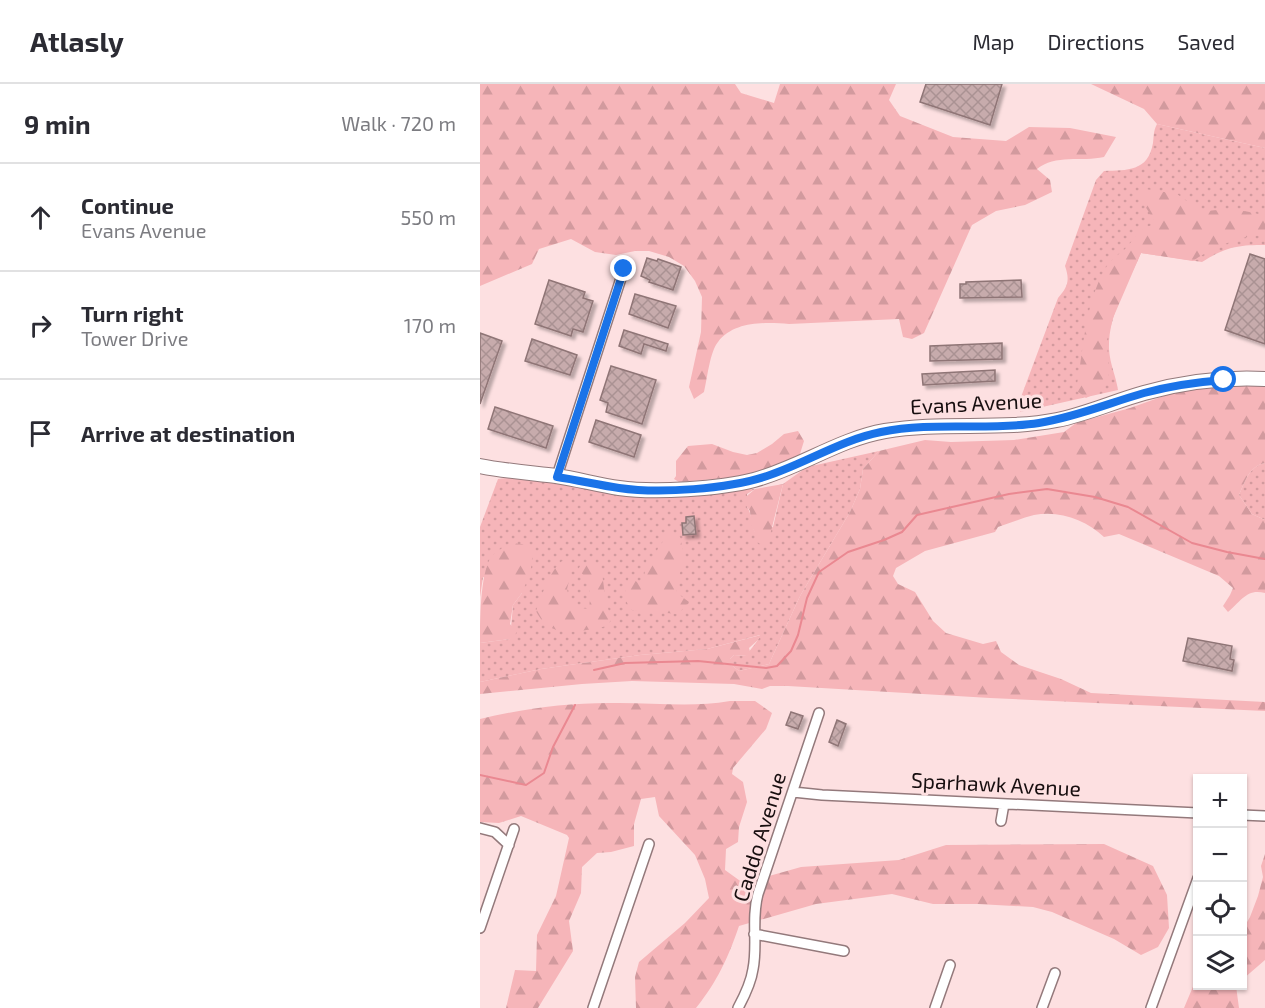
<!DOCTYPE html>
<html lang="en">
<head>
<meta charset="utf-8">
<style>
	:root { --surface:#fff; --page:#f2f2f3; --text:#2b2b33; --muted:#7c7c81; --line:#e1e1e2 }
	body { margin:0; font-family:"Exo 2",sans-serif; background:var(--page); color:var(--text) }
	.controls { position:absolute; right:18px; bottom:18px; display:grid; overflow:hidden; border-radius:0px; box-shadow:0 2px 4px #0004 }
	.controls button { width:54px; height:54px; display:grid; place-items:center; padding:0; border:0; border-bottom:2px solid var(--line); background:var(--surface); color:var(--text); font:30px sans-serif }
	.stop { position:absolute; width:18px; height:18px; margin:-14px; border:4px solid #1a73e8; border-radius:50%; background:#fff }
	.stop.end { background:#1a73e8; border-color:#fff; box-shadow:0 2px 6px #0008 }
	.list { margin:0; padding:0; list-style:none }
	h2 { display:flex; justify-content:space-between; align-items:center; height:78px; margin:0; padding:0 24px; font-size:26px }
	h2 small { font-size:20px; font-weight:400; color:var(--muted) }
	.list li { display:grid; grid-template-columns:39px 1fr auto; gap:18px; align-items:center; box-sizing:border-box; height:108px; padding:0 24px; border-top:2px solid var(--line) }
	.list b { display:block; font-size:22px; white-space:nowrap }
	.list p { margin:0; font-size:20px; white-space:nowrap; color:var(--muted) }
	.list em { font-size:20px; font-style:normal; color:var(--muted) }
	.icon { flex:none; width:33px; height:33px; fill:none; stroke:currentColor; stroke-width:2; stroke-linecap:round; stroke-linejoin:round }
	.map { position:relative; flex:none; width:785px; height:924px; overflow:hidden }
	header { display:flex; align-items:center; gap:36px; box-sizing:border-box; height:84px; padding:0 30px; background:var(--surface); border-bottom:2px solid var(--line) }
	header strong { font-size:28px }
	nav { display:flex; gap:33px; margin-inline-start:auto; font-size:21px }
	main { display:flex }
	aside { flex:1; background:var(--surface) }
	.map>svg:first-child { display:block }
	.green { fill:url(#green-dots) }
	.forest { fill:url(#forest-firs) }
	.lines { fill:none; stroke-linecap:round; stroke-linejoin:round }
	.stream { stroke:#ea8891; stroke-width:2 }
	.building { fill:url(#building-cross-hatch); stroke:#8f7576; stroke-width:1.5; filter:url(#shadow) }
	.street-casing { stroke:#93797b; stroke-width:12 }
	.secondary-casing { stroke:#93797b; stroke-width:16 }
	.street { stroke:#fff; stroke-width:9 }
	.secondary { stroke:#fff; stroke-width:14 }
	.route { stroke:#1a73e8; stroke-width:8 }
	.labels { text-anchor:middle; stroke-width:6; stroke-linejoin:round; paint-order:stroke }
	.street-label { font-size:21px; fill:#170e0f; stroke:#fde0e1 }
</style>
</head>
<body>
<header>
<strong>Atlasly</strong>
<nav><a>Map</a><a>Directions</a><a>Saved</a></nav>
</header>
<main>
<aside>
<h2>9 min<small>Walk · 720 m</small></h2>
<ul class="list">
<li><svg class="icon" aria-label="ahead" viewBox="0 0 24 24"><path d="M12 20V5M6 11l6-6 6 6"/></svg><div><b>Continue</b><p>Evans Avenue</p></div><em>550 m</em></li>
<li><svg class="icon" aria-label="right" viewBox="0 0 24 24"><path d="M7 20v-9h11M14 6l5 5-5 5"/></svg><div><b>Turn right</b><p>Tower Drive</p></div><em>170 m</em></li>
<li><svg class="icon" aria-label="arrive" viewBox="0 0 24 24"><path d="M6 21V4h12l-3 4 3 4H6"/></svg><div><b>Arrive at destination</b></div></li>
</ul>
</aside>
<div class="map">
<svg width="785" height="924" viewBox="0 0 785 924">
	<defs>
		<pattern id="green-dots" width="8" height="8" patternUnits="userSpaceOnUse" patternTransform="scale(1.5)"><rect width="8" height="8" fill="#f6b5b9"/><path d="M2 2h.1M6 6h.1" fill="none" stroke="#d29a9e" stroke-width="1.8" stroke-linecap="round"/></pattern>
		<pattern id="forest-firs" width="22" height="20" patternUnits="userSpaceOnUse" patternTransform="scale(1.5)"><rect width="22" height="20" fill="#f6b5b9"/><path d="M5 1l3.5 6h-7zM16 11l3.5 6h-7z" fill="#d29a9e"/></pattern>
		<pattern id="building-cross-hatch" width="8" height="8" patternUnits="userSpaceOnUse" patternTransform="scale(1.5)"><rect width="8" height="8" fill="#c7abac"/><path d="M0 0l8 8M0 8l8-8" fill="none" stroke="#aa9293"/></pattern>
		<filter id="shadow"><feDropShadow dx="3.5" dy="3.5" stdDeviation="1.5" flood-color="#0004"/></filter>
	</defs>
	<rect width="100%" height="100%" fill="#fde0e1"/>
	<path class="green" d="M677 40 785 64V161C757 161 746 163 722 178L661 169C648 199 628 231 629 265 630 281 636 292 638 306L540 328 541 313 578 214C588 203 590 196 585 182L616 96 624 87C647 86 668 88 673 59 674 52 673 48 677 40Z
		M399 367 383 385 380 405 370 428 320 512 289 580 259 587 250 580V575L254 571 267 572C270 564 277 560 280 551L227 565 160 571 61 585 0 598V559L30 555 33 521 42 509 3 493 0 513V443L18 395C44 391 69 400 95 402 155 409 215 408 275 405L267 410V423C273 431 270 440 275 448L293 443 303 400 327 383Z
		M785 379V436L772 430 759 411C765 398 769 382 785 379Z"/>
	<path class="forest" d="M0 0H255L261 9 294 19 300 0H416L409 16 420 32 473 53 526 57 549 43 590 44 636 53 624 73C602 78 575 70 557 85L570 96 572 108 545 121 516 127 492 141 444 249 432 255 423 253 419 235 309 240C285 238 254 237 238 258 230 267 227 296 224 308L214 315 209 303 221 248 222 213 215 197 204 182 189 173 169 167H155L136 171 115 168 91 155 59 165 52 180 0 202Z
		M611 0H785V64L677 40 664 25Z
		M665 105 697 110 722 128C743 124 764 125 785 132V152C766 148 728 166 713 177L661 169 633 234 627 256 629 298 620 307 606 314 596 306C604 265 604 222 625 185 630 176 638 171 645 165 659 151 655 145 676 140L659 112Z
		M743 300H785V379C769 382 765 398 759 411L772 430 785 436V509C767 504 761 517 748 528L743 522 750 511 753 504 739 492 639 450 624 453C606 436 580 426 554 431 542 434 530 439 518 443L515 448 445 467 416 484 413 492 418 500 435 508 453 537 466 549 503 560 516 557 521 568 539 581 581 595 611 609 785 618V627L510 614 308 602H290L282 605 254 600 152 597 102 600 0 610V598L61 585 160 571 227 565 281 551 278 556 269 564 271 571 267 572 254 571 250 575V580L259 587 289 580 320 512 370 428 380 405 383 385 399 367 445 356 471 358 534 356 584 348 596 339 650 324 681 313 698 307Z
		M318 347 324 357 319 373 301 381 259 393 199 398 194 395 196 392V377L208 362 232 360 253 368 267 371 277 369 292 360 304 350Z
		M303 400 289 455 286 459 280 460 276 457 275 449 271 441 270 427 262 416 275 405Z
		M190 448 200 453 205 475 196 500 197 509 209 518 198 530 152 526C142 515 145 506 149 493L159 499H163L167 474 175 473 178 464Z
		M30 459 42 460 54 467 50 489 42 509 33 521 30 540 37 549 30 555 0 559C0 538 0 490 11 473 15 468 24 463 30 459Z
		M82 477 88 479 91 489 87 505 90 519 100 524 109 525C111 509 112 497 98 486L102 478 113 480 122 488 125 512 131 536 127 542C100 547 71 557 56 527 62 511 69 488 82 477Z
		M250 617H275L292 629 286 645 253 684 252 690 263 698 267 718 259 743 258 758 246 765 245 786 263 799 275 785 271 797 321 783 419 776 466 761 624 760 673 782 687 811 689 844 678 863 661 871 634 855 572 828 553 823 498 820H453L412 810 336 820 259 842C248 874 237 898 216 924H156L155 893 159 878 205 839 229 814 225 795 215 771 179 732 175 713 161 715 154 740V762L131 768 117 769 102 783 101 809 89 837 93 867 58 924H26L35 886 56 887 57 851 76 812 89 754 87 751 41 732 19 739 0 738V635C42 625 85 619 129 619 170 618 210 624 250 617Z
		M785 770V876L763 895V845L770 833 778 812 783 793 781 782Z
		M717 893 718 902H756L759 924H704Z"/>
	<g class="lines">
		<path class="stream" d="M114 586 145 579 218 577 286 584 297 582 311 567 318 551 327 514 339 488 368 468 404 456 422 448 437 431 529 410 567 405 615 413 648 423 712 459 747 468 785 475
			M0 691 46 701 64 689 73 663 95 621"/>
	</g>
	<path class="building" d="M446 0H522L510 41 440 18Z
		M770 170 785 175V260L745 246Z
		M167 174 177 177 178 175 201 183 193 206 169 198 170 196 161 192Z
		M69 196 105 208 103 214 113 217 103 248 93 245 91 252 55 240Z
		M541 196 542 213 480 214V200H486V198Z
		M155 210 196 222 188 244 149 230Z
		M144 246 188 260 186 267 164 260 161 270 139 262Z
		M0 249 22 257 0 320Z
		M52 255 97 271 90 291 45 277Z
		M522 259V275L450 277V262Z
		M131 282 176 296 162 340 126 328 128 319 120 316Z
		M515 286V297L443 301 442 290Z
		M15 323 73 342 66 364 8 345Z
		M116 336 161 351 154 373 109 358Z
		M214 432 216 450 203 451 202 439H206V433Z
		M708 554 752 562 750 575 754 576 752 587 703 577Z
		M311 628 323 632 318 645 306 641Z
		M357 636 366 640 358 662 349 658Z"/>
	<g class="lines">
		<g class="street-casing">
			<path id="street" d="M77 392 144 185
				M313 708 342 711 718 729
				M762 731 785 732
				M521 737 524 720
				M0 744 15 748 29 761
				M0 844 34 745
				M274 850 364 867
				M113 924 169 760
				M258 924C265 911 271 899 273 885 278 860 271 835 278 810L339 629
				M455 924 470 881
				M562 924 575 889
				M671 924 718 794"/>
		</g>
		<g class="secondary-casing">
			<path id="secondary" d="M0 382C25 387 51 389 76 392 97 395 118 401 139 404 174 409 240 405 274 396 319 384 359 355 405 347 462 337 521 347 577 336 607 330 635 317 664 309 703 298 745 293 785 295"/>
		</g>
		<use href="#street" class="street"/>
		<use href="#secondary" class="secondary"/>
	</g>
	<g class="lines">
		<path class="route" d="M144 185 77 393C98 396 118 401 139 404 180 410 248 405 287 392 326 379 361 356 401 348 453 337 507 347 559 339 596 333 629 319 664 309 690 302 717 298 744 296"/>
	</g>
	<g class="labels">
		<g class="street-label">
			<text transform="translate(496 320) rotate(-3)" y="7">Evans Avenue</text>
			<text transform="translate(516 701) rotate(3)" y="7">Sparhawk Avenue</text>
			<text transform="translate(280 753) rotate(-73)" y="7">Caddo Avenue</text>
		</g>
	</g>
</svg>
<div class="controls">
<button>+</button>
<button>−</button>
<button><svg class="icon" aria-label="locate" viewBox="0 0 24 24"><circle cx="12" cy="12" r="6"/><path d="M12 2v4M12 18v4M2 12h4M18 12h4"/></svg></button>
<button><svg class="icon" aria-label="layers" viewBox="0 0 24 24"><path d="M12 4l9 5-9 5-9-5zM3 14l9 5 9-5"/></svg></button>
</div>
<div class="stop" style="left:744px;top:296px"></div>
<div class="stop end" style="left:144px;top:185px"></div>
</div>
</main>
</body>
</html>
